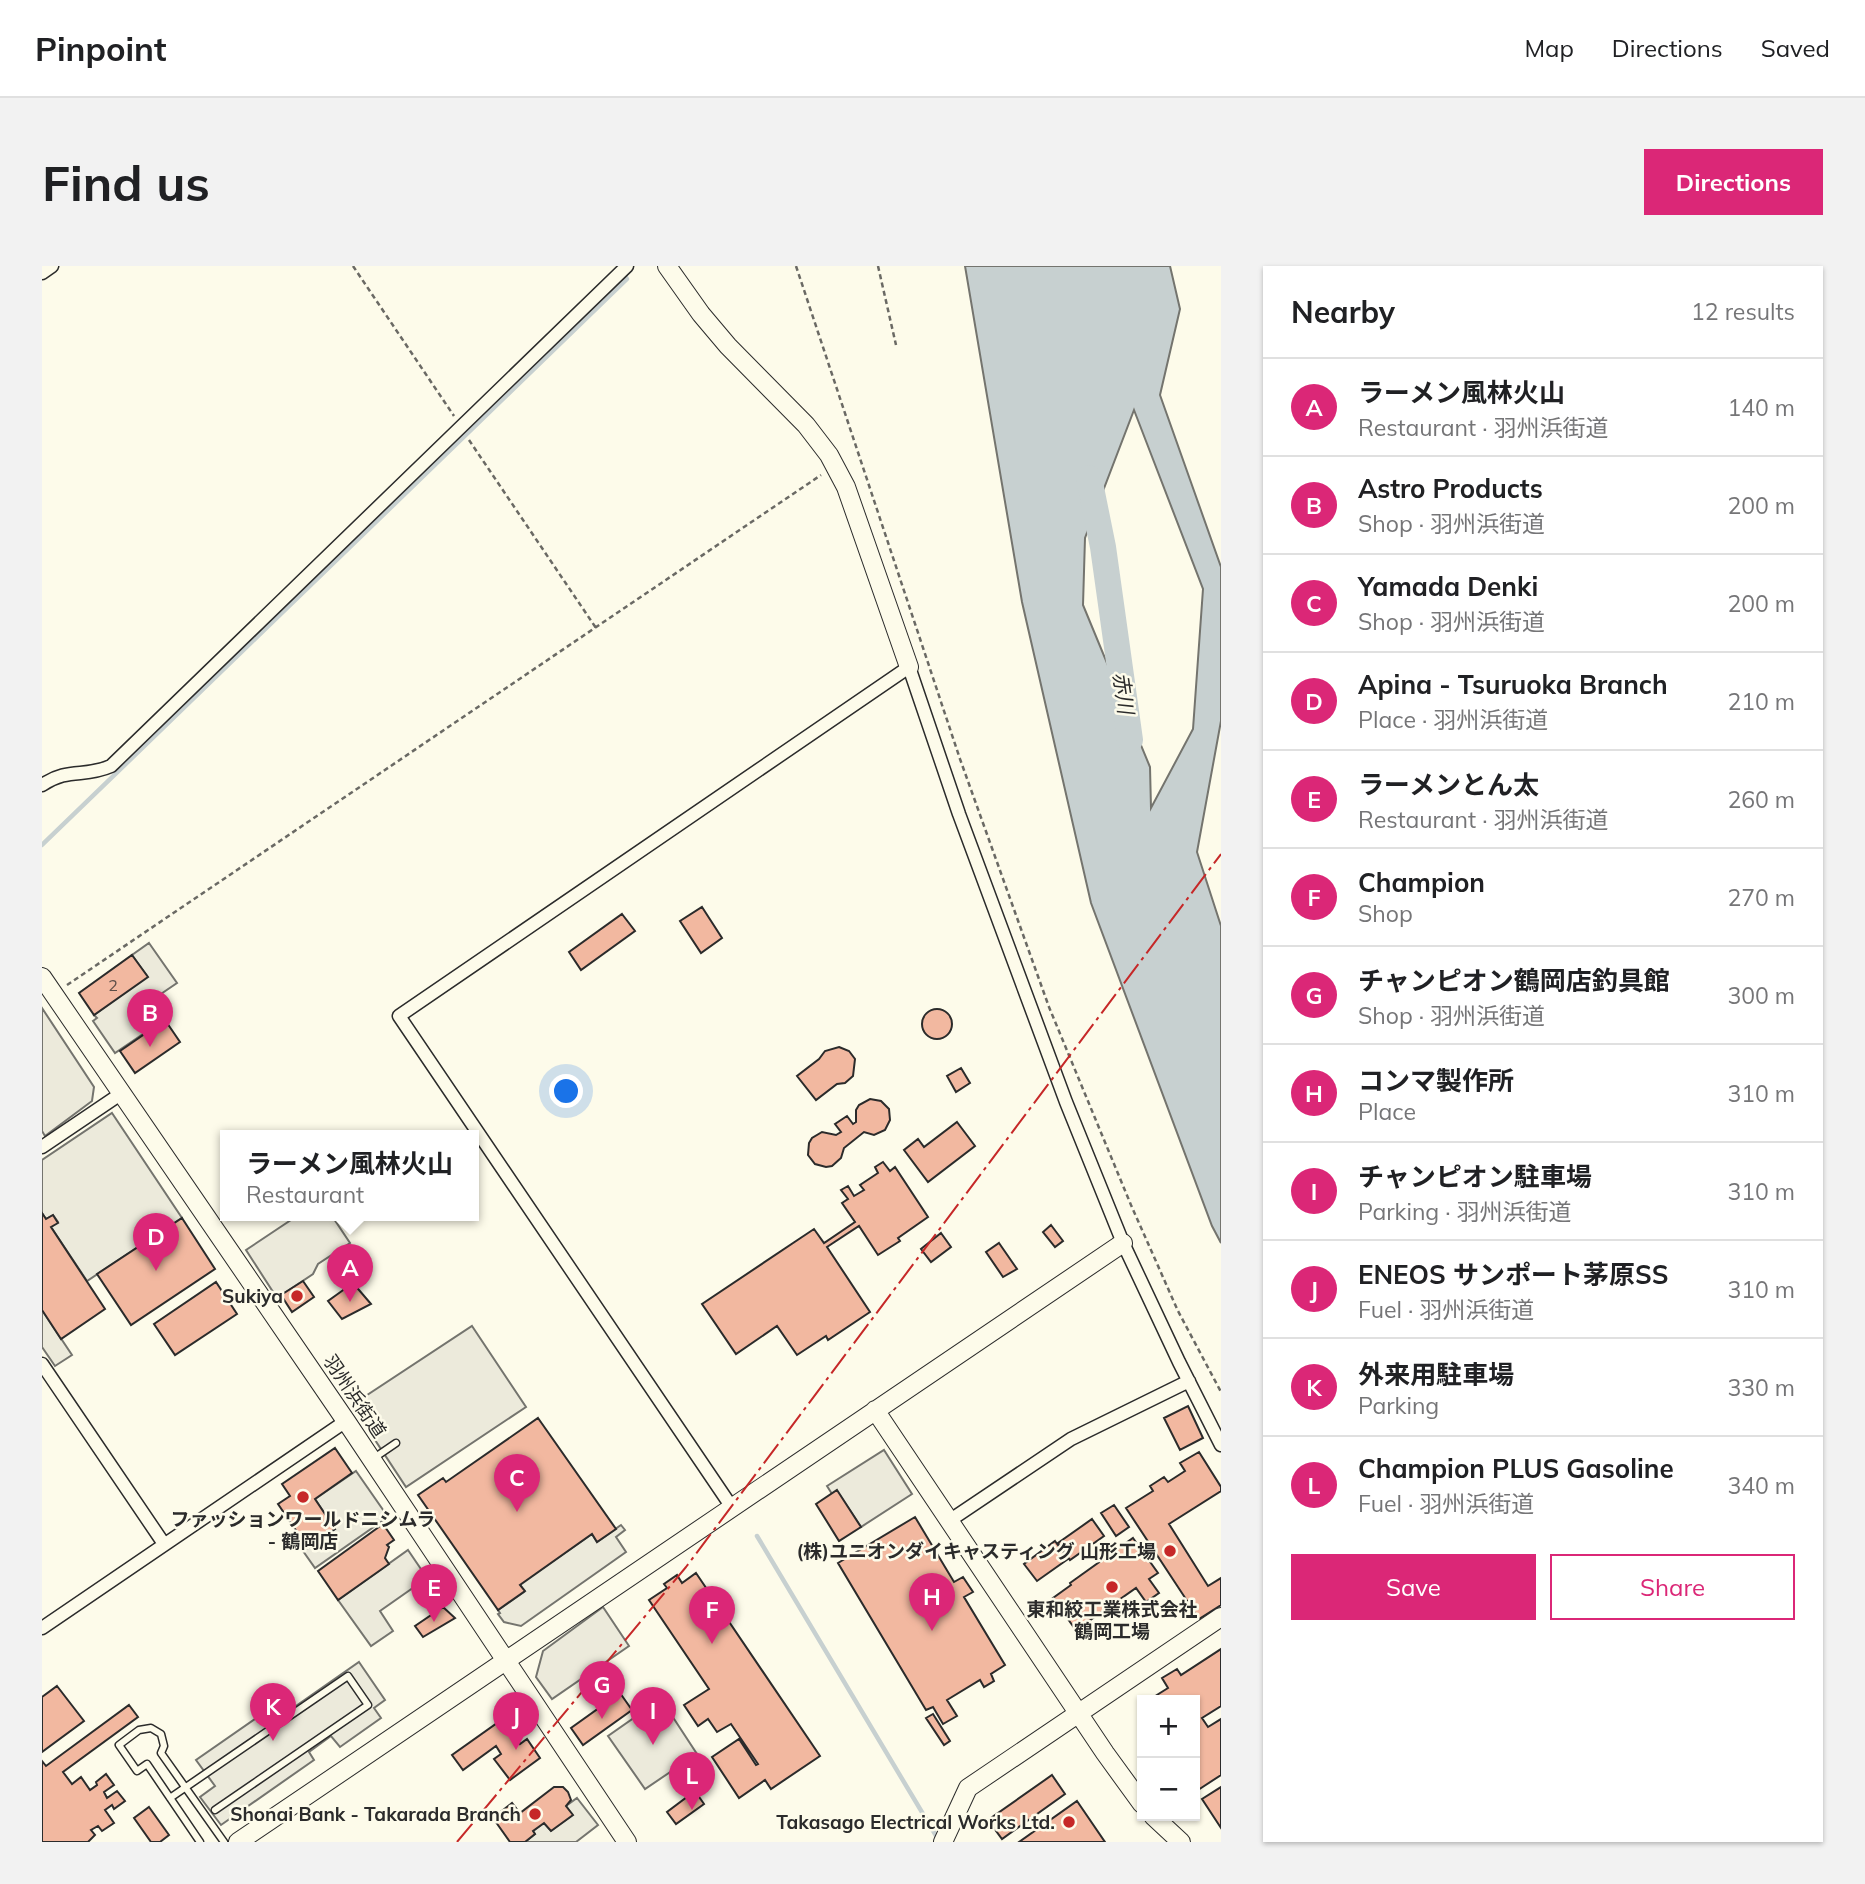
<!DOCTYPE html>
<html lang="en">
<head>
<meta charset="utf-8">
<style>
	:root { --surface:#fff; --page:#f2f2f2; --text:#202124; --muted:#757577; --line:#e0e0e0; --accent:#db2777 }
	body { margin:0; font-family:Mulish,"Noto Sans JP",sans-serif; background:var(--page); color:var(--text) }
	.controls { position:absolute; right:21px; bottom:21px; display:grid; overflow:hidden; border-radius:0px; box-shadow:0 2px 5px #0004 }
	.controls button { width:63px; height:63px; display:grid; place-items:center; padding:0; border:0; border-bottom:2px solid var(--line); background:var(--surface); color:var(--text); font:35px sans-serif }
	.you { position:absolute; left:525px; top:826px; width:24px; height:24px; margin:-18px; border:5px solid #fff; border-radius:50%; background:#1a73e8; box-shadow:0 0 0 10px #1a73e833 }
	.badge { display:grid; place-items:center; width:46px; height:46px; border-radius:50%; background:var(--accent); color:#fff; font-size:23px; font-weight:700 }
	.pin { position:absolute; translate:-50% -58px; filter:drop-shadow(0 2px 4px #0008) }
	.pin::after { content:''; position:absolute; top:37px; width:24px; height:21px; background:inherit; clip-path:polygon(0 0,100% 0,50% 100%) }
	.popup { position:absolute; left:178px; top:864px; width:259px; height:91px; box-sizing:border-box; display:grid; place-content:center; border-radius:0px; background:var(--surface); filter:drop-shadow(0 2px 5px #0005); font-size:23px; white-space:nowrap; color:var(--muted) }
	.popup b { font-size:26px; color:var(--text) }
	.popup::after { content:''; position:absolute; left:50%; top:100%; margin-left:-14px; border:14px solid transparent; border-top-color:var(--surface) }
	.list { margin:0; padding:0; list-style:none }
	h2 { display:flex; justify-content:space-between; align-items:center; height:91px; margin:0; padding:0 28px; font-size:30px }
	h2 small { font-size:23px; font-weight:400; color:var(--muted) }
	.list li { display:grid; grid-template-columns:46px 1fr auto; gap:21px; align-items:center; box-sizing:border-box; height:98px; padding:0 28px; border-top:2px solid var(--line) }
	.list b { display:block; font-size:26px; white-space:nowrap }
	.list p { margin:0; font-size:23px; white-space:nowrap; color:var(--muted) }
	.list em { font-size:23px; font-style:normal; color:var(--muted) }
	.actions { display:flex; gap:14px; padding:21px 28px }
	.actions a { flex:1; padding:16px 0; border:2px solid var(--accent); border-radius:0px; text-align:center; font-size:24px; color:var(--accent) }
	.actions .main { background:var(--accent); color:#fff }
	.map { position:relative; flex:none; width:1179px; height:1576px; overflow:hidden; border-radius:0px }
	header { display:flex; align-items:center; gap:42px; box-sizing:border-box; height:98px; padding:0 35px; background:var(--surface); border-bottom:2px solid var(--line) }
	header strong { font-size:33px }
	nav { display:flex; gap:38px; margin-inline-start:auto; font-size:24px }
	.intro { display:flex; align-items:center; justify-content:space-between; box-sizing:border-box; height:168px; padding:0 42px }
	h1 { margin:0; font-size:49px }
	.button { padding:18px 32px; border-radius:0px; background:var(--accent); color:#fff; font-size:24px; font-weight:700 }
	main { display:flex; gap:42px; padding:0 42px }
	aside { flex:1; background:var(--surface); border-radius:0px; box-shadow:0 2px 5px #0004 }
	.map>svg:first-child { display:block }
	.parking { fill:#eceadb; stroke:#74746e; stroke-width:2 }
	.water { fill:#c7d0d0; stroke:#74746e; stroke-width:2; fill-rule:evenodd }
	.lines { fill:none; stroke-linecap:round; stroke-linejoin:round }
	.stream { stroke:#c7d0d0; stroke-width:4.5 }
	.river { stroke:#c7d0d0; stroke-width:26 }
	.building { fill:#f2b8a0; stroke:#2b2b2b; stroke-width:2 }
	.lane-casing { stroke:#2b2b2b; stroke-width:9 }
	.street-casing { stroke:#2b2b2b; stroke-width:15 }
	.secondary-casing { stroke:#2b2b2b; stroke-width:20 }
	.path { stroke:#6a6964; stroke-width:2.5; stroke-dasharray:5 3.5; stroke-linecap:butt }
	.lane { stroke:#fdfbea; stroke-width:6 }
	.street { stroke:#fdfbea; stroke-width:12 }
	.secondary { stroke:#fdfbea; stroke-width:18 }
	.power { stroke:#c62828; stroke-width:2; stroke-dasharray:24 5 3.5 5; stroke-linecap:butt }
	.poi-dot { fill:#c62828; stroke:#fdfbea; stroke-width:2.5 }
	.labels { text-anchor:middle; stroke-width:5; stroke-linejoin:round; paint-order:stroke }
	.number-label { font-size:16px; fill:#5d4e48 }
	.poi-label { font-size:19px; font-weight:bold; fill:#2b2b2b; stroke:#fdfbea; text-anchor:end }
	.street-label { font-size:19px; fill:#2b2b2b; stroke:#fdfbea }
	.water-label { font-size:21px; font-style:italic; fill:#2b2b2b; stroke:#fdfbea }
</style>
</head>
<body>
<header>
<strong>Pinpoint</strong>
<nav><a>Map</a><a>Directions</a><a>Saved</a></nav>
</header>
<div class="intro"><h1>Find us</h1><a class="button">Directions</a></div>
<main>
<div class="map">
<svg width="1179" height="1576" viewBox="0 0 1179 1576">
	<rect width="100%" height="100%" fill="#fdfbea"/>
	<path class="parking" d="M107 677 135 717 113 732 126 751 73 787 51 755 55 752 52 749 105 710 90 689Z
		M0 742 52 821 50 835 3 870 0 865Z
		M70 847 140 952 45 1015 9 961 16 956 11 949 4 953 0 947V894Z
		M255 950H290L308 977 276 998 271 1008 235 1032 204 984Z
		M0 1044 30 1089 13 1100 0 1081Z
		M430 1060 484 1141 364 1221 310 1139Z
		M842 1184 870 1228 819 1261 795 1225 790 1228 785 1220Z
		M314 1205 346 1251 273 1302 261 1285 293 1263 273 1233Z
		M579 1259 583 1264 574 1271 584 1286 479 1360 462 1356 456 1348 458 1347 456 1344 482 1326 478 1318 550 1268 555 1276Z
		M366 1284 385 1312 338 1345 351 1365 329 1380 296 1334Z
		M561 1341 587 1380 510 1433 494 1411 501 1385Z
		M317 1396 343 1434 332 1442 339 1452 298 1481 289 1470 267 1486 272 1494 179 1559 158 1531 173 1520 154 1494 233 1439 241 1449Z
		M619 1433 655 1488 603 1523 566 1470Z
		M535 1532 556 1559 534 1576H483L493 1568 491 1565 502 1557 509 1565 530 1549 524 1540Z"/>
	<path class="water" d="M923 0H1128L1138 43 1118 129 1179 301V455L1155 586 1179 660V977L1170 960 1049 637 980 336ZM1092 144 1161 323 1151 463 1109 542 1108 501 1041 339 1043 272Z"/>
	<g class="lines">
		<path class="stream" d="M0 579 585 13 581 7
			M715 1270 896 1573"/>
		<path class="river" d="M1047 212 1061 281 1088 474"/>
	</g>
	<path class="building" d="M660 641 680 672 659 687 638 655Z
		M580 648 593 665 539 704 527 686Z
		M90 689 106 711 52 749 37 727Z
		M880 758a15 15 0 1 1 30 0a15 15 0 1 1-30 0Z
		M123 754 138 776 93 807 78 785Z
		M797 781 807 785 813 793 811 810 803 817 795 818 774 834 755 810 777 793 783 785Z
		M919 802 928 817 914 826 905 810Z
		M828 833 839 835 847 843 848 854 843 864 832 869 822 866 802 882 799 892 790 900 784 901 773 898 766 889 767 877 770 872 780 866 794 869 799 866 793 858 805 850 811 858 814 856V844L817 839Z
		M915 856 933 880 886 916 862 884 876 873 882 881Z
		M841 896 848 905 853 901 886 951 856 972 858 975 836 989 817 960 785 981 828 1046 786 1074 784 1070 755 1089 735 1060 694 1088 660 1038 772 963 782 977 813 956 800 937 806 933 799 924 806 920 812 930 822 924 818 919 836 907 833 901Z
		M0 947 4 953 11 949 16 957 9 961 63 1043 19 1073 0 1044Z
		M140 952 173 1003 89 1059 55 1008Z
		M1009 959 1021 975 1013 981 1001 966Z
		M899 967 909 981 889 996 879 983Z
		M957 977 975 1003 961 1011 944 986Z
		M261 1015 272 1031 250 1046 239 1029Z
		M174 1016 195 1048 133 1089 112 1058Z
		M311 1017 329 1038 300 1053 286 1035Z
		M1146 1140 1161 1172 1138 1184 1122 1152Z
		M496 1152 574 1263 555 1276 550 1268 478 1319 483 1325 456 1344 376 1229 401 1212 404 1216Z
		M293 1182 310 1207 273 1233 293 1263 266 1282 236 1238 248 1230 240 1218Z
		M1157 1186 1179 1221V1225L1127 1258 1166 1320 1179 1312V1339L1157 1353 1084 1242 1111 1225 1108 1220 1122 1211 1126 1216 1143 1205 1138 1197Z
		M795 1224 819 1261 797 1275 774 1238Z
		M1072 1239 1087 1261 1074 1270 1059 1247Z
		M873 1251 912 1316 921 1311 931 1326 922 1331 963 1399 949 1408 952 1415 942 1421 938 1414 905 1434 915 1450 901 1458 891 1441 884 1444 796 1297Z
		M1050 1253 1062 1270 1028 1294 1016 1277Z
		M341 1258 352 1274 345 1279 347 1281 343 1292 347 1298 296 1334 276 1305Z
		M1091 1272 1116 1307 1107 1313 1117 1327 1104 1336 1094 1322 1047 1355 1053 1365 1044 1371 1037 1361 1033 1363 1011 1332 1029 1319 1028 1317Z
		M1013 1275 1026 1293 995 1315 982 1298Z
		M654 1307 778 1490 729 1523 723 1514 697 1532 670 1491 697 1473 714 1499 716 1498 689 1458 675 1466 666 1453 656 1460 642 1439 667 1423 607 1334 625 1322 622 1318 635 1309 640 1317Z
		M401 1341 413 1352 381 1371 373 1360Z
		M1179 1383V1440L1160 1452 1166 1461 1179 1453V1509L1153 1526V1434H1107L1126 1422 1120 1412 1135 1403 1139 1409Z
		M15 1420 42 1455 0 1486V1431Z
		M578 1427 590 1444 541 1479 529 1462Z
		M87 1439 96 1451 21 1506 30 1518 39 1511 48 1524 55 1519 54 1516 64 1508 72 1519 62 1526 65 1532 75 1525 83 1535 72 1543 70 1539 63 1544 72 1557 60 1565 56 1560 49 1564 53 1569 46 1576H0V1495L4 1500Z
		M891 1448 908 1475 902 1479 884 1452Z
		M458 1455 467 1467 470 1465 478 1478 485 1473 498 1492 468 1514 452 1493 459 1488 454 1480 421 1504 410 1489Z
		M1010 1509 1023 1528 960 1573 946 1554Z
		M512 1521H521L526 1526 529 1534 524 1540 531 1549 509 1565 502 1557 491 1565 493 1568 483 1576H468L451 1552 470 1537 478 1547Z
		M1179 1521V1562L1160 1533Z
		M653 1525 662 1538 634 1558 625 1546Z
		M1035 1535 1063 1576H977Z
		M107 1541 127 1569 118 1576H109L92 1552Z"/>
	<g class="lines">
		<g class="lane-casing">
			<path id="lane" d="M332 1192 354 1177
				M128 1532 306 1410 326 1439 173 1544
				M158 1576 105 1498 95 1505 77 1479 97 1464 109 1462 119 1468 122 1480 119 1487 182 1576"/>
		</g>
		<g class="street-casing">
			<path id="street" d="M0 7 10 0
				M0 519C27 501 42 512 69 500L585 0
				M0 881 80 827
				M0 1098 122 1278
				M689 1240 357 750 867 401 917 548 1024 836 1081 977 1137 1096 1179 1179
				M907 1255 1029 1173 1147 1115
				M0 1362 304 1155"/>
		</g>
		<g class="secondary-casing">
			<path id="secondary" d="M625 0 659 48 686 80 764 159 787 189 804 221 867 401
				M0 711 304 1155 585 1576
				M833 1144 1063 1487 1100 1538
				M1111 1550 1139 1576
				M196 1576 1081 977
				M901 1576 926 1522 1179 1351"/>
		</g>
		<path class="path" d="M311 0 412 150
			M754 0 918 493 1007 741 1089 939 1136 1045 1179 1126
			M836 0 854 79
			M427 174 554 362
			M25 719 779 209"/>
		<use href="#lane" class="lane"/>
		<use href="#street" class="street"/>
		<use href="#secondary" class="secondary"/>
		<path class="power" d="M415 1576 644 1301 1179 588"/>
	</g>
	<g class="poi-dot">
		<circle cx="255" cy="1030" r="7"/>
		<circle cx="261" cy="1231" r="7"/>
		<circle cx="1128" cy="1285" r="7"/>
		<circle cx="1070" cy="1321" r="7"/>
		<circle cx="493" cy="1548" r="7"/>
		<circle cx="1027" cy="1556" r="7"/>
	</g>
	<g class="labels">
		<g class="number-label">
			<text x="71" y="725">2</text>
		</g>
		<g class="poi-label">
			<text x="241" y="1037">Sukiya</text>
			<text x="261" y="1260" text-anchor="middle">ファッションワールドニシムラ<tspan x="261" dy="22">- 鶴岡店</tspan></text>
			<text x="1114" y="1292">(株)ユニオンダイキャスティング 山形工場</text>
			<text x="1070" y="1350" text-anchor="middle">東和絞工業株式会社<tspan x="1070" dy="22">鶴岡工場</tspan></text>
			<text x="479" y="1555">Shonai Bank - Takarada Branch</text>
			<text x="1013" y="1563">Takasago Electrical Works Ltd.</text>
		</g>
		<g class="street-label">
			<text transform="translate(313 1130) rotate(56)" y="7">羽州浜街道</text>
		</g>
		<g class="water-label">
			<text transform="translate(1081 427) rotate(82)" y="7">赤川</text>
		</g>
	</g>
</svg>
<div class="controls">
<button>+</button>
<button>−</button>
</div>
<div class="you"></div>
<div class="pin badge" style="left:308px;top:1036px">A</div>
<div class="popup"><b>ラーメン風林火山</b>Restaurant</div>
<div class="pin badge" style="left:108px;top:781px">B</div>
<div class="pin badge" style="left:475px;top:1246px">C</div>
<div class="pin badge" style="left:114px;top:1005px">D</div>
<div class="pin badge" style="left:392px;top:1356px">E</div>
<div class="pin badge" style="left:670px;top:1378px">F</div>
<div class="pin badge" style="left:560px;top:1453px">G</div>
<div class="pin badge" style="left:890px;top:1365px">H</div>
<div class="pin badge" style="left:611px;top:1479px">I</div>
<div class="pin badge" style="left:474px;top:1484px">J</div>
<div class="pin badge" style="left:231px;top:1475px">K</div>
<div class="pin badge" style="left:650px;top:1544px">L</div>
</div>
<aside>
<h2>Nearby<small>12 results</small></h2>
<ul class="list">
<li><span class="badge">A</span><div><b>ラーメン風林火山</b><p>Restaurant · 羽州浜街道</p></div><em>140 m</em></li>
<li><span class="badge">B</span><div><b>Astro Products</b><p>Shop · 羽州浜街道</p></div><em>200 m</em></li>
<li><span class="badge">C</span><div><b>Yamada Denki</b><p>Shop · 羽州浜街道</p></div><em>200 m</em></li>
<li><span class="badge">D</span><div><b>Apina - Tsuruoka Branch</b><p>Place · 羽州浜街道</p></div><em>210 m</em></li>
<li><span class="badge">E</span><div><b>ラーメンとん太</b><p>Restaurant · 羽州浜街道</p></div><em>260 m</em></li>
<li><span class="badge">F</span><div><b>Champion</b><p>Shop</p></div><em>270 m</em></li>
<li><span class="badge">G</span><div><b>チャンピオン鶴岡店釣具館</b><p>Shop · 羽州浜街道</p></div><em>300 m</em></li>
<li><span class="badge">H</span><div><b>コンマ製作所</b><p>Place</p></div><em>310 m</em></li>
<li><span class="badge">I</span><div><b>チャンピオン駐車場</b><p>Parking · 羽州浜街道</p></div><em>310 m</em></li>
<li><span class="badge">J</span><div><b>ENEOS サンポート茅原SS</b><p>Fuel · 羽州浜街道</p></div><em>310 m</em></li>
<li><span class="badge">K</span><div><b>外来用駐車場</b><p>Parking</p></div><em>330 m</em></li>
<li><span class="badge">L</span><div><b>Champion PLUS Gasoline</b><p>Fuel · 羽州浜街道</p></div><em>340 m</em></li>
</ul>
<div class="actions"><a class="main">Save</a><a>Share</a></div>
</aside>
</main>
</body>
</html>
